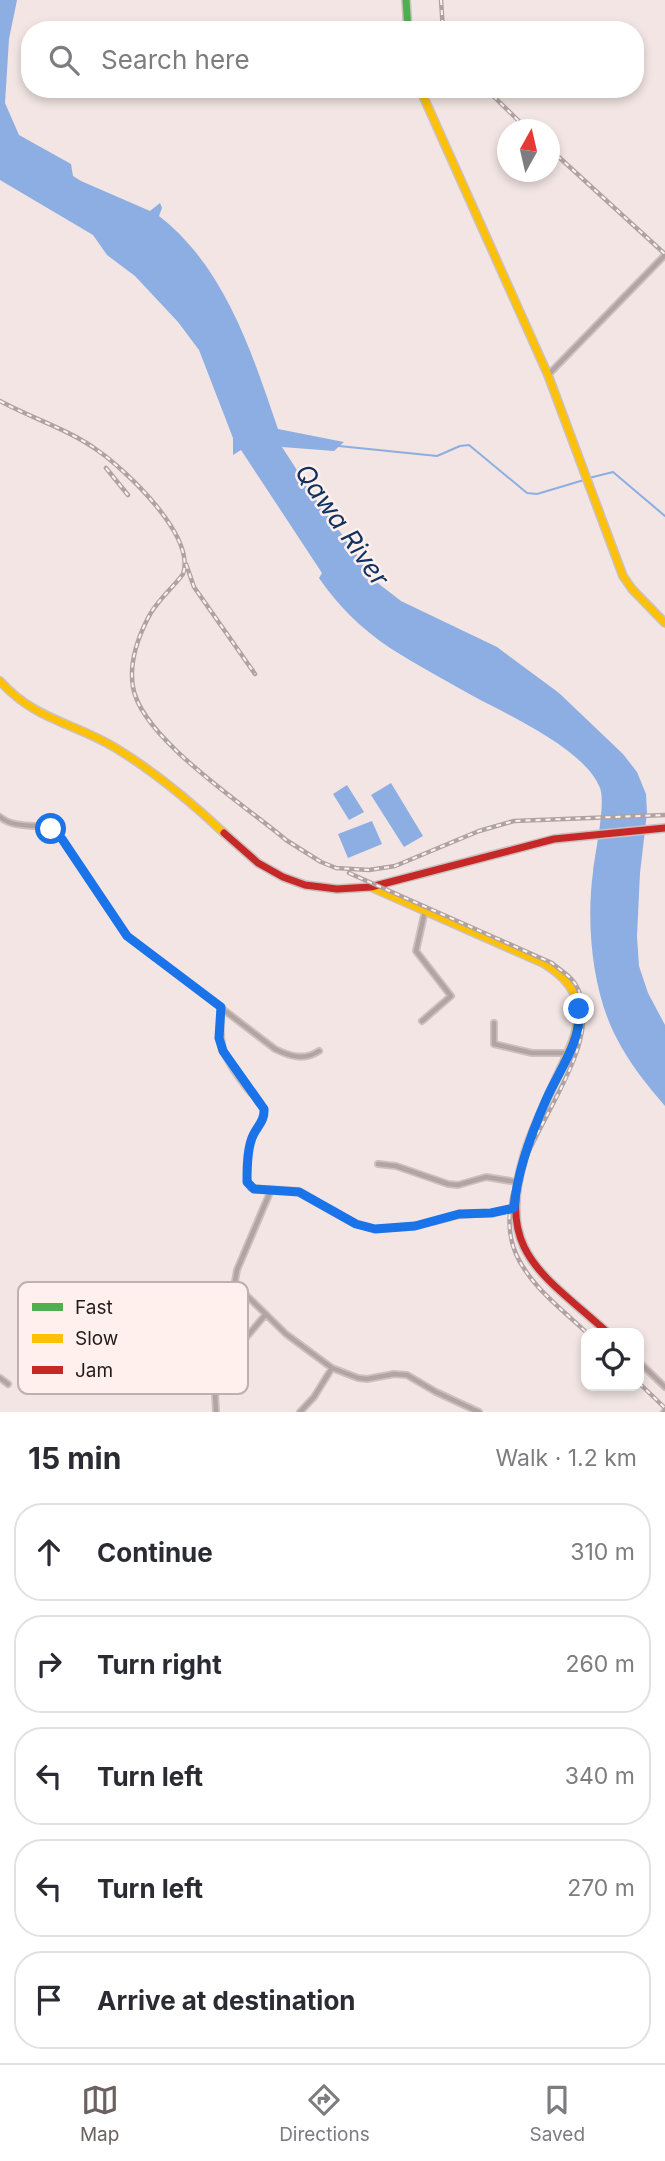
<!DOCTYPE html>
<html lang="en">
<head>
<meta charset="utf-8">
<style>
	:root { --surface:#fff; --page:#f2f2f3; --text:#2b2b33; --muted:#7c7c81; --line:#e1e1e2; --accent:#6b6260 }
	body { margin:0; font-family:Inter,sans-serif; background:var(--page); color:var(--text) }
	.controls { position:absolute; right:21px; bottom:21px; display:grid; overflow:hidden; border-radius:14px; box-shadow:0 4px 10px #0003 }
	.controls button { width:63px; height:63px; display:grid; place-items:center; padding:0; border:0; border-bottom:2px solid var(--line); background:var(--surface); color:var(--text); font:35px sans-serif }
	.compass { position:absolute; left:497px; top:119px; width:63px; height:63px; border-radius:50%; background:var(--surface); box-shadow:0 4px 10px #0003; rotate:8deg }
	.stop { position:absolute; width:21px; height:21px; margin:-16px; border:5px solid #1a73e8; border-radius:50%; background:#fff }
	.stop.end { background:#1a73e8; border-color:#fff; box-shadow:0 2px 7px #0008 }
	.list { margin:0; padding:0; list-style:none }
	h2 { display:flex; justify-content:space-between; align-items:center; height:91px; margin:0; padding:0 28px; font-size:30px }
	h2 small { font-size:23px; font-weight:400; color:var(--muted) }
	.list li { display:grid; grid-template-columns:46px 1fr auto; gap:21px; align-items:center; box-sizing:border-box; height:98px; margin:0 14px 14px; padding:0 14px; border:2px solid var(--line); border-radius:28px }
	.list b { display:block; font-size:26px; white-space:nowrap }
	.list em { font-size:23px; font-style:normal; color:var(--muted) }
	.icon { flex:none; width:38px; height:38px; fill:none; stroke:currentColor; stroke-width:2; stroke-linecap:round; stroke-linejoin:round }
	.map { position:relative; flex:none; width:665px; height:1412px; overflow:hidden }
	.search { position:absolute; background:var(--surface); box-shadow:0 4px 10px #0003; left:21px; right:21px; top:21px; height:77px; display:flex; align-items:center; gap:18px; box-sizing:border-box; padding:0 24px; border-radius:28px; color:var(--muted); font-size:26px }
	.sheet { height:651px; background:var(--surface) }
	nav { display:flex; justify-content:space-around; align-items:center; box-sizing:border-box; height:98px; border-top:2px solid var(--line); background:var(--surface); font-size:19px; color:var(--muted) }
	nav a { display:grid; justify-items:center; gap:4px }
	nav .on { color:var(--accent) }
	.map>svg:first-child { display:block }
	.water { fill:#8daee2 }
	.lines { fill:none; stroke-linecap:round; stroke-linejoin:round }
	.stream { stroke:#8daee2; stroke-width:2 }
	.street-casing { stroke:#cbc1c0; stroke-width:8 }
	.fast-casing { stroke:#cbc1c0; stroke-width:10 }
	.slow-casing { stroke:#cbc1c0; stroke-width:10 }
	.jam-casing { stroke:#cbc1c0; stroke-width:10 }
	.street { stroke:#b3a4a2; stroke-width:4.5 }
	.fast { stroke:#4caf50; stroke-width:7 }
	.slow { stroke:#ffc107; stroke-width:7 }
	.jam { stroke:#c62828; stroke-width:7 }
	.rail-casing { stroke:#aea3a2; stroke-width:4.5 }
	.rail { stroke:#fff0ee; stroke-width:2; stroke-dasharray:5; stroke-linecap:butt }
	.route { stroke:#1a73e8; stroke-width:9 }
	.labels { text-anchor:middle; stroke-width:5; stroke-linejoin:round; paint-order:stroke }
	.water-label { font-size:26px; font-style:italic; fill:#103261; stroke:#fff0ee }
	.key { fill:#fff0ee; stroke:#bdb0ae; stroke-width:2 }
	.key-label { font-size:19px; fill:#231b1a }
</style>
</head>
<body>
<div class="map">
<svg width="665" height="1412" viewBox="0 0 665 1412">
	<rect width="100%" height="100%" fill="#f2e5e3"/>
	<path class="water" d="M0 0H17L9 39 5 103 19 135 71 164 73 176 81 181 150 211 160 203 162 208 159 216C225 267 252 353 278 429L344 442 334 451 282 447 317 501 379 584 401 601 497 647 559 693 623 754 637 772 646 794 647 813 640 873 637 936 639 966 648 993 665 1025V1106C647 1085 629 1063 616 1037 592 991 586 923 593 872 595 853 606 803 600 788 585 749 508 715 473 696 445 680 417 665 390 648 362 629 338 606 319 578L322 573 241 450 233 455V438L199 350 178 322 135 276 107 255 93 235 0 180Z
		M391 783 423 836 404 847 371 795Z
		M347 785 364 812 349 820 333 794Z
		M372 821 382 844 348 858 338 834Z"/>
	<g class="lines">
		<path class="stream" d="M339 446 437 456 460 446 469 445 527 493 537 494 584 480
			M589 478 613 472 665 516"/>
		<g class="street-casing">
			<path id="street" d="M548 375 665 255
				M0 817C17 831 40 821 57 832L127 936 275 1049C289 1056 304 1061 319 1051
				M221 1007C219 1046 221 1055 246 1087 252 1095 263 1102 264 1112 265 1122 257 1128 253 1136 247 1148 243 1176 251 1188L299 1191 356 1224 375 1229 415 1226 459 1215 491 1213 514 1208
				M422 1021 451 996 416 951 425 911
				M494 1023V1044L532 1053H568
				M378 1164 396 1166 448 1184 458 1185 486 1177 517 1182
				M271 1190 237 1270 235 1281 240 1289 286 1334 332 1368 358 1378 367 1379 394 1374 407 1375 436 1392 479 1412
				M639 1362 665 1387
				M0 1378 8 1384
				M216 1412 215 1393 217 1387 237 1356 244 1340 266 1314
				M300 1412 314 1397 332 1368
				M664 1412 665 1411"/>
		</g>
		<g class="fast-casing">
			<path id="fast" d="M406 0 408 30"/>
		</g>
		<g class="slow-casing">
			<path id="slow" d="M420 89 548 375 623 576 632 589 665 623
				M0 681C35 720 72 722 114 747 154 771 190 801 224 833
				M373 888 543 963C598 996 578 1032 556 1079 545 1103 533 1128 525 1153"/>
		</g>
		<g class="jam-casing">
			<path id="jam" d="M224 833 258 863 283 877 305 885 337 889 371 887 554 839 665 828
				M525 1153C495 1253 541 1272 608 1333"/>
		</g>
		<use href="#street" class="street"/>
		<use href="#fast" class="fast"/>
		<use href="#slow" class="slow"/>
		<use href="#jam" class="jam"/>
		<g class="rail-casing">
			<path id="rail" d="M441 0 443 30
				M486 89 528 130
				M550 149 665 254
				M0 401C31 418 68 429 97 450 126 470 196 536 183 574 172 589 155 602 147 620 137 640 129 664 133 687 141 738 245 805 286 840L321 862 336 868 369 870 395 866 479 831 514 821 665 815
				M106 468 128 495
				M186 564 194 587 255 674
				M349 873 552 963C561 971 574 978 578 989 611 1065 479 1169 516 1254 530 1286 563 1310 587 1333
				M639 1383 665 1408"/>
		</g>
		<use href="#rail" class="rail"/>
	</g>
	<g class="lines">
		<path class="route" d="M51 829 62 839 127 936 221 1007 219 1038 223 1051 264 1109C265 1123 254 1128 251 1141 247 1153 247 1169 247 1182L254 1189 299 1192 356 1224 375 1229 415 1226 459 1214 491 1213 514 1208C517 1171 531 1134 546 1100 558 1072 582 1041 579 1009"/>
	</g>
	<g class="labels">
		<g class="water-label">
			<text transform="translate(342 525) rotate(55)" y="9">Qawa River</text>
		</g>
	</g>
	<rect x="18" y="1282" width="230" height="112" rx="10" class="key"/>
	<rect x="32" y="1303" width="31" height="8" fill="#4caf50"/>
	<rect x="32" y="1334" width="31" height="9" fill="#ffc107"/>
	<rect x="32" y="1366" width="31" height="8" fill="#c62828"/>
	<g class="key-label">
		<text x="75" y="1314">Fast</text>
		<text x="75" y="1345">Slow</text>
		<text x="75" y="1377">Jam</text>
	</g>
</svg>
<div class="controls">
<button><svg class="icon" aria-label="locate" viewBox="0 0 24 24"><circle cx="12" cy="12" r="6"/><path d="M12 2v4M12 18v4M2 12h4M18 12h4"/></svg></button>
</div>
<svg class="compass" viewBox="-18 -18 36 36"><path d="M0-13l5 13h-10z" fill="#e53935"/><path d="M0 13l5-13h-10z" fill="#7c7c81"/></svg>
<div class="stop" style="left:51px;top:829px"></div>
<div class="stop end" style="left:579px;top:1009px"></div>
<div class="search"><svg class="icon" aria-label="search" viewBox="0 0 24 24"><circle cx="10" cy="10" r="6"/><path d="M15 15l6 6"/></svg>Search here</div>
</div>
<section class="sheet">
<h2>15 min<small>Walk · 1.2 km</small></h2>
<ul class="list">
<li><svg class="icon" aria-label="ahead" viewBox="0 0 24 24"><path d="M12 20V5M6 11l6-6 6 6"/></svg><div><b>Continue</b></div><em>310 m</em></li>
<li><svg class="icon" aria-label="right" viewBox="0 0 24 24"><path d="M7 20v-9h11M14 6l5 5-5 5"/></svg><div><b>Turn right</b></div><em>260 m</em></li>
<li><svg class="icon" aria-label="left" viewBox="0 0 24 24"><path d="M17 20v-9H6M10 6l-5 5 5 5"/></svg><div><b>Turn left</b></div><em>340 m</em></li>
<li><svg class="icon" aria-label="left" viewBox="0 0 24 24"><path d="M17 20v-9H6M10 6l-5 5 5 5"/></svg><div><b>Turn left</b></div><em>270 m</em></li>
<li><svg class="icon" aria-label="arrive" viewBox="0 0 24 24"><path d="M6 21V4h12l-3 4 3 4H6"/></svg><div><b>Arrive at destination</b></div></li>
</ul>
</section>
<nav>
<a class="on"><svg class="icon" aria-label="map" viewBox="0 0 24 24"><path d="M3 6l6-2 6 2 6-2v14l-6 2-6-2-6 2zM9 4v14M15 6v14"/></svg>Map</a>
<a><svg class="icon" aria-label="directions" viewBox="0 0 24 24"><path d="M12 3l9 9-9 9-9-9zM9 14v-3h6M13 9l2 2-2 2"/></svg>Directions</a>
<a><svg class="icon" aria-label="saved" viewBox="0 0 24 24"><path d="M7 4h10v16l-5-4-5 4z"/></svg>Saved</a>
</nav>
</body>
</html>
